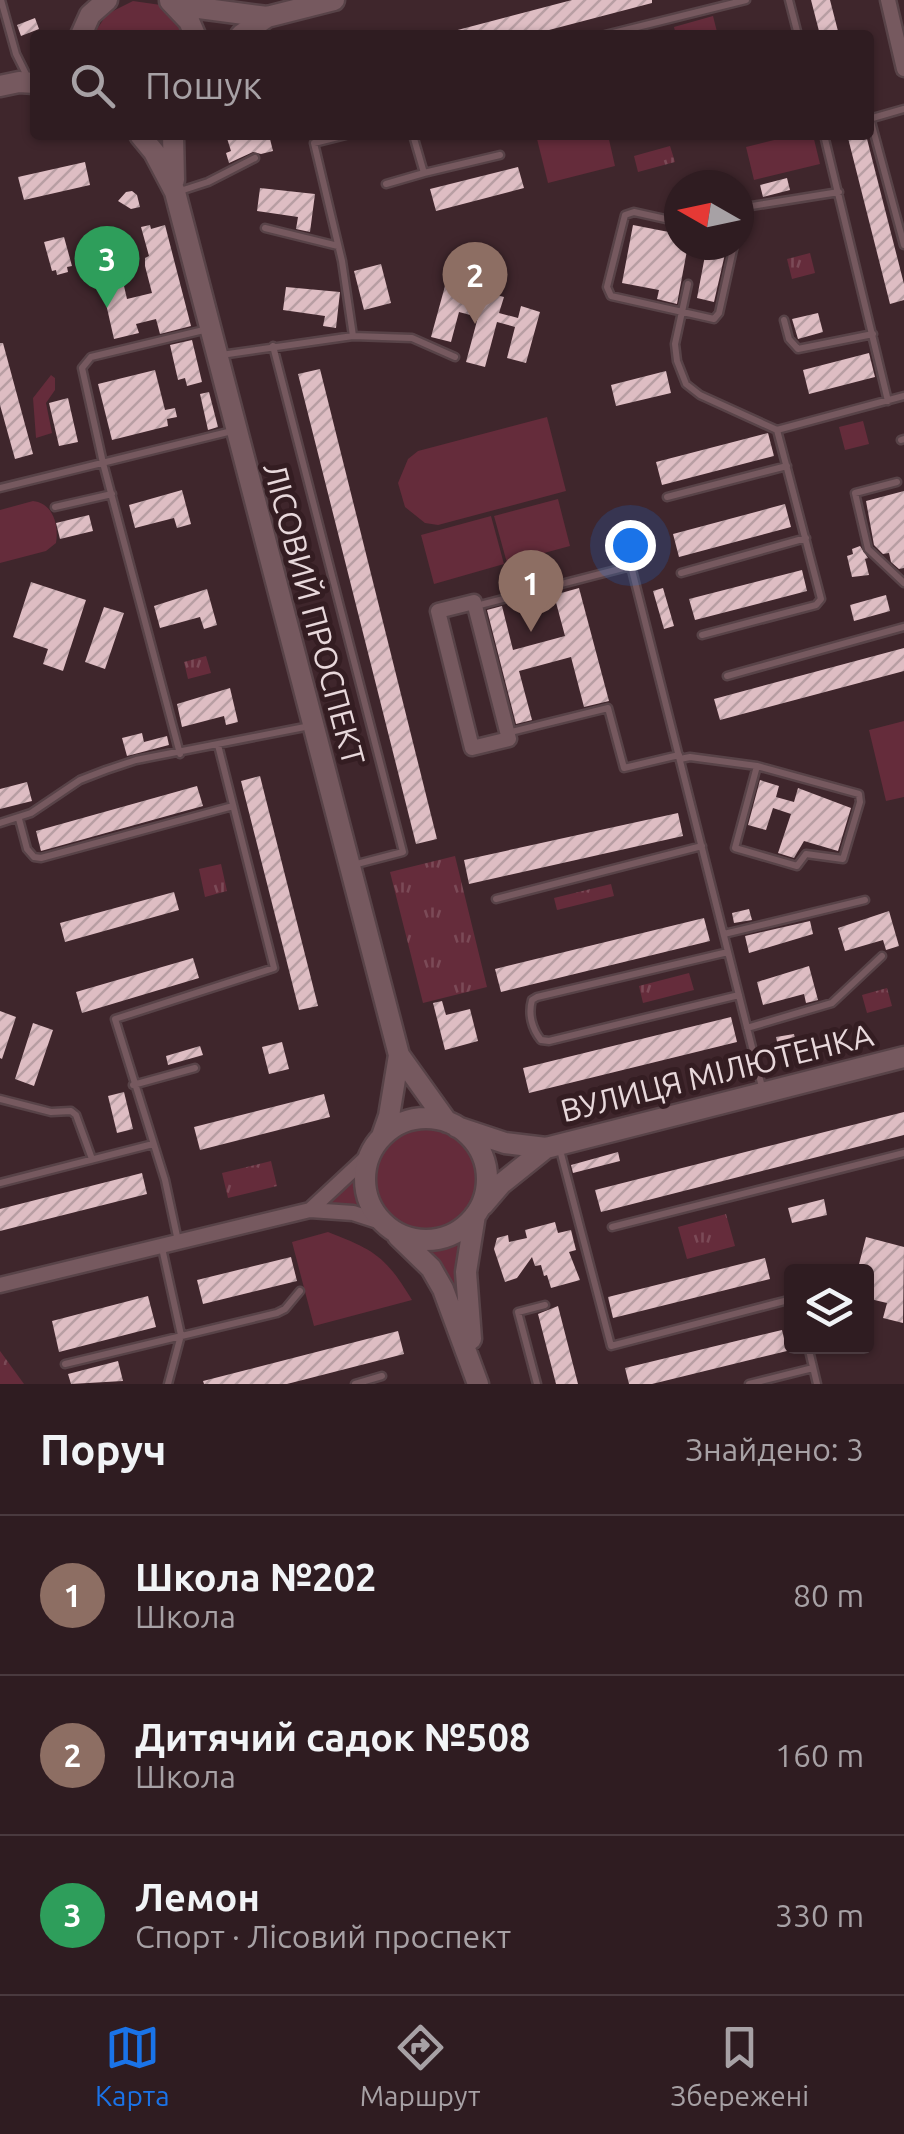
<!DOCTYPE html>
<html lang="uk">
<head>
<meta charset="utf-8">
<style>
	:root { --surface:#2f1c21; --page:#37252a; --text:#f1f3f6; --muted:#a7a1a5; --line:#4a3a3f; --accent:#1a73e8 }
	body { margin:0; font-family:Ubuntu,sans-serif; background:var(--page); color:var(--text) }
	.controls { position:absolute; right:30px; bottom:30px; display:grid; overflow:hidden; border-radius:10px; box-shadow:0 2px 8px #0004 }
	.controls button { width:90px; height:90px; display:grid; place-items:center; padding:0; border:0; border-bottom:2px solid var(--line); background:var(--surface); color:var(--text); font:50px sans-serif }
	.compass { position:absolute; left:664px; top:170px; width:90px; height:90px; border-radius:50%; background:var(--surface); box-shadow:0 2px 8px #0004; rotate:279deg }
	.you { position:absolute; left:630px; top:545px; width:35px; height:35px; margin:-25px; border:8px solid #fff; border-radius:50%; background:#1a73e8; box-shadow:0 0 0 15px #1a73e833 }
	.badge { display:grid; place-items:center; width:65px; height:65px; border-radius:50%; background:var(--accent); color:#fff; font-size:32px; font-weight:700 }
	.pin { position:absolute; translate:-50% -82px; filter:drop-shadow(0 2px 5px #0008) }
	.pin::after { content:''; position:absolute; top:52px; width:35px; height:30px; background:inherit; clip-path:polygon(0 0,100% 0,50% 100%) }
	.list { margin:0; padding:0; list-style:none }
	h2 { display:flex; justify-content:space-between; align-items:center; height:130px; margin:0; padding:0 40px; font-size:42px }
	h2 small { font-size:32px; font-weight:400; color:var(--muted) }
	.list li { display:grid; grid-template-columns:65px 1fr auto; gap:30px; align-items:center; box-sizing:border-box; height:160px; padding:0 40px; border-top:2px solid var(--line) }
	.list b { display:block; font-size:38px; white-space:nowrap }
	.list p { margin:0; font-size:32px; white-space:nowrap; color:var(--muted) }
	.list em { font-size:32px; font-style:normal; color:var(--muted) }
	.icon { flex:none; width:55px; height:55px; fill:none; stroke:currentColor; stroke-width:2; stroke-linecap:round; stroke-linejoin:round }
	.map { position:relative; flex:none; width:904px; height:1384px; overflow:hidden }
	.search { position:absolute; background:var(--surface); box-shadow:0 2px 8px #0004; left:30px; right:30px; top:30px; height:110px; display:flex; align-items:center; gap:25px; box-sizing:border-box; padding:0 35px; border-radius:10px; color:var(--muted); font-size:38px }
	.sheet { height:610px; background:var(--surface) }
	nav { display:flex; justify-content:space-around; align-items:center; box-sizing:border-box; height:140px; border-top:2px solid var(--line); background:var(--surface); font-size:28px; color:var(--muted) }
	nav a { display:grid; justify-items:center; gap:5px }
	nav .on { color:var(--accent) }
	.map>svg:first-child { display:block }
	.grass { fill:#652c3b }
	.forest { fill:url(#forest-crowns) }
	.park { fill:url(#park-tufts) }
	.building { fill:url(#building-hatch) }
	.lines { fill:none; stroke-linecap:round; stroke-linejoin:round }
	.lane-casing { stroke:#584348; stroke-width:11 }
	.street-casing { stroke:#584348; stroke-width:19 }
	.secondary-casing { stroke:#584348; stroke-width:25 }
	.lane { stroke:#76595f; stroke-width:6 }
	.street { stroke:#76595f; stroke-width:14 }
	.secondary { stroke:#76595f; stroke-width:20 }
	.labels { text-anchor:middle; stroke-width:10; stroke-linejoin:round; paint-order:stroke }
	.street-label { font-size:32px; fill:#e8d8db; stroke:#341d22 }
</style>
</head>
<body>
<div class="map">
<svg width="904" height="1384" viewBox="0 0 904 1384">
	<defs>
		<pattern id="forest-crowns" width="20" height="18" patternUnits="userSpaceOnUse" patternTransform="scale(2.5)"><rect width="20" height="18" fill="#652c3b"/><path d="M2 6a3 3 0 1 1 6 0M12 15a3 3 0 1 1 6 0" fill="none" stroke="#7b4a57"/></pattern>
		<pattern id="park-tufts" width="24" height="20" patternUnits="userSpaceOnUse" patternTransform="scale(2.5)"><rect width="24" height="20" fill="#652c3b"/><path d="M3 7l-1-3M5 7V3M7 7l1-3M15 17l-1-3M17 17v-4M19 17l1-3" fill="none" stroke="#7b4a57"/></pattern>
		<pattern id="building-hatch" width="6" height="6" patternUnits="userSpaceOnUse" patternTransform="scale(2.5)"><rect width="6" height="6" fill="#debdc3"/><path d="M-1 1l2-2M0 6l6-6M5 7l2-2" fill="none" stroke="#b89ea3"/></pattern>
	</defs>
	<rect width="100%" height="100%" fill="#3f262c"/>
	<path class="grass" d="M133 1 161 5 189 35H93L107 14Z
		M536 135H608L615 166 548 183Z
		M794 135H813L820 164 754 180 746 147Z
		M51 375 55 378V390L46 403 52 433 36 438 33 398Z
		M547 417 566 491 438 525 425 523 405 507 398 483 408 459 418 451Z
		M558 499 570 546 507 563 494 516Z
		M33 501C53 503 59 525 56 543L46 551 0 563V510Z
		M491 516 504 564 434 584 421 535Z
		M904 721V797L886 801 869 730Z
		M376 1178a52 52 0 1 1 104 0a52 52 0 1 1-104 0Z
		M358 1176 360 1195 367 1210 319 1206Z
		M328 1232C375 1250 386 1257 412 1300L314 1326 292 1242Z
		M463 1235 459 1295 425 1248 447 1245Z"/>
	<path class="forest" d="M0 1351 24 1384H0Z"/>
	<path class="park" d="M713 16 717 32 676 35 674 27Z
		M670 146 675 162 638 172 634 156Z
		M810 253 815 273 792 279 787 259Z
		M863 421 869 444 845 450 839 427Z
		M206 656 211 673 188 679 184 662Z
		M455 856 487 987 423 1003 390 872Z
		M221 864 227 891 205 897 199 869Z
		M611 884 614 896 557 910 554 898Z
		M689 973 694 990 643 1003 639 986Z
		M887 988 892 1006 867 1013 862 995Z
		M271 1161 277 1186 228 1198 222 1173Z
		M726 1214 735 1246 687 1259 678 1227Z"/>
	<path class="building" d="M572 0H652V3L530 35H451L450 32Z
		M811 0H830L839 35H820Z
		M35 18 39 29 21 36 17 25Z
		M226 135H269L273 151 261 154 253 152 229 163 226 153 231 151Z
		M866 135 904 284V300L890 304 848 138Z
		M85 162 90 185 24 200 18 177Z
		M518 167 524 188 436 211 430 189Z
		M787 178 790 190 763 197 760 185Z
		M260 188 315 194 310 232 296 229 298 217 257 211Z
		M132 191 137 195 140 207 131 209 118 201 126 192Z
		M150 225 151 229 165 225 191 326 160 334 156 319 136 324 139 333 114 339 97 264 118 260 127 299 152 293 145 266V258L149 256 141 227Z
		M633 225 679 234V245H688L677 304 657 299 659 290 622 283Z
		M64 237 72 266 67 267 68 272 57 275 56 270 52 271 44 242Z
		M707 245H727L714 302 697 298Z
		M381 264 391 303 364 310 354 271Z
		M445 286 464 291 461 302 480 307 485 292 504 297 499 313 518 318 521 306 540 312 526 363 507 358 515 327 497 322 485 367 466 362 478 317 459 312 451 342 431 337Z
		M286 287 340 292 336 328 323 326 325 316 283 310Z
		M818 313 823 332 798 339 792 319Z
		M192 340 202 382 187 386 185 378 178 380 170 345Z
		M0 343H3L33 454 15 459 0 405Z
		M869 353 875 377 809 394 803 370Z
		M320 369 437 839 416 844 298 374Z
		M155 370 165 410 175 408 177 417 167 419 168 426 112 440 98 384Z
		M666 371 671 393 616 406 611 385Z
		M209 392 218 427 208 430 200 394Z
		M68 398 78 442 59 446 49 403Z
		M768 433 774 456 662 485 656 462Z
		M182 490 191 524 177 528 174 518 135 528 129 505Z
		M904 491V568L899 569 891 562 889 553 883 554 874 545 866 501Z
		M785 504 791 527 679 557 673 534Z
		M89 515 93 531 60 539 56 523Z
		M860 546 868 558 865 559 869 575 852 577 847 556 853 554 852 549Z
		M802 570 807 591 695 620 689 599Z
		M31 582 86 600 63 671 43 664 48 649 13 637Z
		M579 588 609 701 584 707 571 657 519 671 532 720 516 724 487 610 502 606 513 650 565 636 554 595Z
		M663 588 674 626 664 629 653 591Z
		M207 589 217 625 204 629 200 617 160 628 154 606Z
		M886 595 890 611 854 621 850 605Z
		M104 607 124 613 105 669 85 662Z
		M904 648V671L720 720 714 699Z
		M230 688 238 722 226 725 224 716 182 727 177 704Z
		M142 733 144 742 167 736 169 745 127 756 122 738Z
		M260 776 318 1006 299 1010 241 781Z
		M760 780 779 786 776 797 794 802 798 788 851 808 838 851 804 841 794 858 778 853 791 814 773 808 766 830 748 825Z
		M27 782 32 801 0 809V789Z
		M197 786 203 806 41 851 36 831Z
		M678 813 683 836 469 884 464 860Z
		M174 892 179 910 65 942 60 923Z
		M749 909 752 920 734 923 732 913Z
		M889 911 899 946 886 950 883 940 845 951 838 928Z
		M704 918 710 941 501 992 495 969Z
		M810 921 813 934 749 953 745 936Z
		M193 958 199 978 82 1013 76 992Z
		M809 966 818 1000 806 1003 804 994 763 1005 757 982Z
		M442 1001 446 1015 470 1009 478 1041 445 1050 433 1003Z
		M0 1011 16 1017 2 1059 0 1058Z
		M731 1017 737 1042 529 1093 523 1068Z
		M33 1023 53 1030 34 1086 15 1079Z
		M794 1034 797 1047 779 1051 776 1037Z
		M282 1042 289 1069 269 1074 262 1047Z
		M200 1046 203 1055 168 1065 166 1056Z
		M124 1092 133 1129 117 1133 108 1096Z
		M324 1094 330 1117 200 1150 194 1127Z
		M904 1112V1135L601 1212 595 1190Z
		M618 1152 620 1161 573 1173 571 1165Z
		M142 1173 147 1194 0 1231V1209Z
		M824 1199 827 1215 792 1223 788 1208Z
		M555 1222 558 1233 571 1230 576 1250 569 1252 580 1280 551 1288 547 1275 544 1276 541 1265 535 1266 532 1257 517 1278 505 1282 494 1249 497 1238 508 1235 509 1242 527 1238 525 1230Z
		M866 1237 904 1247 903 1323 883 1318 887 1303 866 1298V1272H857Z
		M291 1257 297 1281 203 1304 197 1280Z
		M765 1258 770 1279 613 1318 608 1297Z
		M148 1296 156 1327 59 1352 52 1321Z
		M558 1306 578 1384H556L538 1314Z
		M782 1330 787 1351 652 1384H629L625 1368Z
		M398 1331 404 1354 287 1384H204L203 1381Z
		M118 1361 123 1381 71 1384 68 1374Z"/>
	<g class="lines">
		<g class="lane-casing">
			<path id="lane" d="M1 0 16 54 27 76
				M789 0 798 35
				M605 35 746 0
				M870 118 904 245
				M869 119 904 109
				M413 135 424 173 500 155
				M824 135 888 401
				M386 184 424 173
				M177 192 208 182 255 158
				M739 208 839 192
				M679 222 634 212 625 215 607 287 611 296 714 319 719 313 734 245
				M265 228 338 246
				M688 284 675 344 677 361 686 384 700 395 777 430 904 396
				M784 320 789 339 798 349 873 334
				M353 336 412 338 455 357
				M273 346 403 852 353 865
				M221 355 353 336 342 261 314 143 346 135
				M901 440 904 439
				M897 482 855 493 868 549 904 583
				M0 488 232 431
				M667 497 787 466
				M55 507 112 494
				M681 573 806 538
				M476 606 631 566 762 1087
				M702 635 816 605 821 599 777 430
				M727 676 904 627
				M507 733 608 708 624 768 679 755
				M180 754 103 463 82 368 91 357 208 329
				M680 759 690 757 757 766
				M757 766 859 794 860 802 843 859 806 854 797 866 735 848Z
				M19 819 27 849 34 857 41 858 233 806
				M0 823 31 813 80 780 106 770 136 760 310 726
				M496 899 702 846
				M724 934 865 900
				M728 952 537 997 532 1000C528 1014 532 1029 541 1040L549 1041 739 995
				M747 1028 832 1003 882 956
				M133 1085 195 1068
				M0 1099 51 1112 71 1111 76 1115 92 1159
				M560 1150 611 1346 792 1299
				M0 1183 153 1144
				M612 1227 904 1153
				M178 1241 165 1180 115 1019 274 968 218 745
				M162 1248 181 1335 168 1384
				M808 1346 817 1384
				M65 1364 277 1313 285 1309 300 1291
				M355 1384 382 1376
				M537 1384 518 1312 545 1305
				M749 1384 813 1368"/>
		</g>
		<g class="street-casing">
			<path id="street" d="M888 0 904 69
				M474 602 509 739 472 748 438 611Z
				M310 1210 370 1154
				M0 1285 310 1210 353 1213 384 1223"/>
		</g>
		<g class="secondary-casing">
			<path id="secondary" d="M170 0 199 8 267 17
				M170 1 189 21 195 35
				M81 35 90 15 107 0
				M241 35 267 17 334 0
				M0 86 19 82 35 83
				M140 135 154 152 175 192 399 1055 447 1122
				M173 135 174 180
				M365 1179a61 61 0 1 1 122 0a61 61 0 1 1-122 0Z
				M457 1127 505 1143 546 1148 904 1057
				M382 1136 389 1116 399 1055
				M483 1205 501 1184 546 1148
				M398 1236 431 1268 443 1289 478 1384
				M471 1339 466 1272 475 1215"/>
		</g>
		<use href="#lane" class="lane"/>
		<use href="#street" class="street"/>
		<use href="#secondary" class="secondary"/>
	</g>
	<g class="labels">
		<g class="street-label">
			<text transform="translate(314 614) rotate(75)" y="11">ЛІСОВИЙ ПРОСПЕКТ</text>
			<text transform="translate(717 1073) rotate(-14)" y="11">ВУЛИЦЯ МІЛЮТЕНКА</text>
		</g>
	</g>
</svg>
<div class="controls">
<button><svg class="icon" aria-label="layers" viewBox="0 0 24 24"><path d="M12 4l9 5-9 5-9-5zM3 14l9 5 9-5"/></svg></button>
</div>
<svg class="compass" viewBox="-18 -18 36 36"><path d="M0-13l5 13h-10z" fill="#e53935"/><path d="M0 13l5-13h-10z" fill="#a7a1a5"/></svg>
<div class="you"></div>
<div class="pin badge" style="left:531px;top:632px;background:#8d6e63">1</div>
<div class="pin badge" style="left:475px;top:324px;background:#8d6e63">2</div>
<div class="pin badge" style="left:107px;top:308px;background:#2e9e5b">3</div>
<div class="search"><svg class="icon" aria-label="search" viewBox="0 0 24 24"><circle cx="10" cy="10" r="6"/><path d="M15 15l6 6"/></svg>Пошук</div>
</div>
<section class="sheet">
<h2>Поруч<small>Знайдено: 3</small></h2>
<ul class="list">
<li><span class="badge" style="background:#8d6e63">1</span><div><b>Школа №202</b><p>Школа</p></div><em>80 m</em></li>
<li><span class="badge" style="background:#8d6e63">2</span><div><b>Дитячий садок №508</b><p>Школа</p></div><em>160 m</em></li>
<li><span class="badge" style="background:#2e9e5b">3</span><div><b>Лемон</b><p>Спорт · Лісовий проспект</p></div><em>330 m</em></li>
</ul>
</section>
<nav>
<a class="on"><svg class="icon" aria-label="map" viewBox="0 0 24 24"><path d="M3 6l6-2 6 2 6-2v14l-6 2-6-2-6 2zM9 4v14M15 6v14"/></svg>Карта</a>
<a><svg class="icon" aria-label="directions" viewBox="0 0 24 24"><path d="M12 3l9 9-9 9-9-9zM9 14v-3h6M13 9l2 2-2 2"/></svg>Маршрут</a>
<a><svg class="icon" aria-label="saved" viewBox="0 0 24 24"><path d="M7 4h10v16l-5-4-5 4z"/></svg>Збережені</a>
</nav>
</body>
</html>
